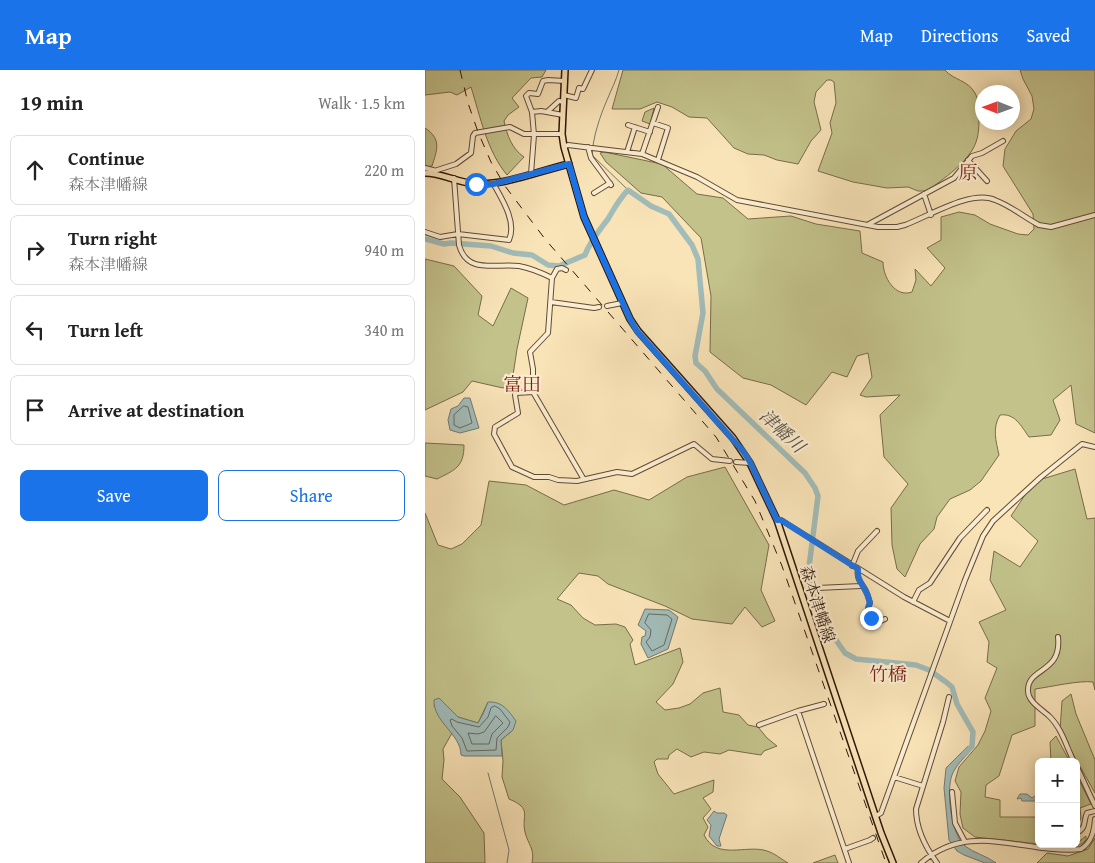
<!DOCTYPE html>
<html lang="en">
<head>
<meta charset="utf-8">
<style>
	:root { --surface:#fff; --page:#f2f2f2; --text:#222; --muted:#767676; --line:#e0e0e0; --accent:#1a73e8 }
	body { margin:0; font-family:"Gentium Book Plus","Noto Serif JP",serif; background:var(--page); color:var(--text) }
	.controls { position:absolute; right:15px; bottom:15px; display:grid; overflow:hidden; border-radius:8px; box-shadow:0 2px 12px #0003 }
	.controls button { width:45px; height:45px; display:grid; place-items:center; padding:0; border:0; border-bottom:1px solid var(--line); background:var(--surface); color:var(--text); font:25px sans-serif }
	.compass { position:absolute; left:550px; top:15px; width:45px; height:45px; border-radius:50%; background:var(--surface); box-shadow:0 2px 12px #0003; rotate:271deg }
	.stop { position:absolute; width:15px; height:15px; margin:-11px; border:4px solid #1a73e8; border-radius:50%; background:#fff }
	.stop.end { background:#1a73e8; border-color:#fff; box-shadow:0 1px 5px #0008 }
	.list { margin:0; padding:0; list-style:none }
	h2 { display:flex; justify-content:space-between; align-items:center; height:65px; margin:0; padding:0 20px; font-size:21px }
	h2 small { font-size:16px; font-weight:400; color:var(--muted) }
	.list li { display:grid; grid-template-columns:32px 1fr auto; gap:15px; align-items:center; box-sizing:border-box; height:70px; margin:0 10px 10px; padding:0 10px; border:1px solid var(--line); border-radius:8px }
	.list b { display:block; font-size:19px; white-space:nowrap }
	.list p { margin:0; font-size:16px; white-space:nowrap; color:var(--muted) }
	.list em { font-size:16px; font-style:normal; color:var(--muted) }
	.actions { display:flex; gap:10px; padding:15px 20px }
	.actions a { flex:1; padding:11px 0; border:1px solid var(--accent); border-radius:8px; text-align:center; font-size:18px; color:var(--accent) }
	.actions .main { background:var(--accent); color:#fff }
	.icon { flex:none; width:28px; height:28px; fill:none; stroke:currentColor; stroke-width:2; stroke-linecap:round; stroke-linejoin:round }
	.map { position:relative; flex:none; width:670px; height:793px; overflow:hidden }
	header { display:flex; align-items:center; gap:30px; box-sizing:border-box; height:70px; padding:0 25px; background:var(--accent); color:#fff }
	header strong { font-size:24px }
	nav { display:flex; gap:28px; margin-inline-start:auto; font-size:18px }
	main { display:flex }
	aside { flex:1; background:var(--surface) }
	.map>svg:first-child { display:block }
	.green { fill:#c3c28b; stroke:#786c4a }
	.water { fill:#a2bcb9; stroke:#747a72 }
	.lines { fill:none; stroke-linecap:round; stroke-linejoin:round }
	.shore { stroke:#686960; stroke-width:1 }
	.stream { stroke:#747a72; stroke-width:1 }
	.river { stroke:#a2bcb9; stroke-width:5.5 }
	.minor-casing { stroke:#614a34; stroke-width:6 }
	.major-casing { stroke:#2e1608; stroke-width:8 }
	.minor { stroke:#fbedd1; stroke-width:4 }
	.major { stroke:#f9e4b8; stroke-width:5 }
	.rail { stroke:#2e1608; stroke-width:1; stroke-dasharray:9 9; stroke-linecap:butt }
	.route { stroke:#1a73e8; stroke-width:6 }
	.labels { text-anchor:middle; stroke-width:4.5; stroke-linejoin:round; paint-order:stroke }
	.street-label { font-size:16px; fill:#2e1608; stroke:#fbedd1 }
	.water-label { font-size:18px; font-style:italic; fill:#575046; stroke:#fbedd1 }
	.quarter-label { font-size:19px; fill:#7a1f14; stroke:#fbedd1 }
</style>
</head>
<body>
<header>
<strong>Map</strong>
<nav><a>Map</a><a>Directions</a><a>Saved</a></nav>
</header>
<main>
<aside>
<h2>19 min<small>Walk · 1.5 km</small></h2>
<ul class="list">
<li><svg class="icon" aria-label="ahead" viewBox="0 0 24 24"><path d="M12 20V5M6 11l6-6 6 6"/></svg><div><b>Continue</b><p>森本津幡線</p></div><em>220 m</em></li>
<li><svg class="icon" aria-label="right" viewBox="0 0 24 24"><path d="M7 20v-9h11M14 6l5 5-5 5"/></svg><div><b>Turn right</b><p>森本津幡線</p></div><em>940 m</em></li>
<li><svg class="icon" aria-label="left" viewBox="0 0 24 24"><path d="M17 20v-9H6M10 6l-5 5 5 5"/></svg><div><b>Turn left</b></div><em>340 m</em></li>
<li><svg class="icon" aria-label="arrive" viewBox="0 0 24 24"><path d="M6 21V4h12l-3 4 3 4H6"/></svg><div><b>Arrive at destination</b></div></li>
</ul>
<div class="actions"><a class="main">Save</a><a>Share</a></div>
</aside>
<div class="map">
<svg width="670" height="793" viewBox="0 0 670 793">
	<rect width="100%" height="100%" fill="#f9e4b8"/>
	<filter id="stains"><feTurbulence type="fractalNoise" baseFrequency=".004" numOctaves="4"/><feColorMatrix values="0 0 0 0 .2 0 0 0 0 .09 0 0 0 0 .02 0 0 0 .5 -.17"/></filter>
	<radialGradient id="worn" r=".72"><stop offset=".6" stop-color="#630" stop-opacity="0"/><stop offset="1" stop-color="#630" stop-opacity=".3"/></radialGradient>
	<path class="green" d="M0 0H121L117 7 106 8 87 28 94 37 83 45 79 51C82 65 87 79 99 87L82 105C62 81 55 46 46 17L32 25 25 22 0 25Z
		M198 0H520C528 10 543 10 550 23 554 30 554 38 554 46 554 54 554 64 551 72 545 91 517 110 502 121H493L483 117 462 118 428 112 393 101 407 63 405 53 411 33 409 12 406 10H402L391 22 389 32 396 60 386 71 373 94 352 90 339 85 323 84 309 78 282 48 264 47 247 37 232 32 215 39H187Z
		M595 0H670V363L651 354 646 315 628 330 635 350 626 365 604 367C596 356 590 343 575 345 567 358 571 371 574 385L556 411 545 420 525 429 512 447 509 459 495 474 480 507 472 499 467 475 466 438 483 414 459 387 455 345 475 325 441 327 435 325 447 307 443 283 432 286 422 307 407 302 381 335 346 315 318 308 285 282 286 226 276 168 237 127 216 123 181 92 175 83 179 82 237 94 272 124 298 128 323 149 366 146 391 154 435 161 437 183 458 192C458 207 470 228 487 222L491 210 490 199 506 216 520 198 502 178 516 170V147L534 142 550 145 565 154 593 164 603 165 609 159 608 144 578 96 580 79 591 61 606 49 609 39 607 26 598 9Z
		M229 38 225 54 217 51 220 42Z
		M0 58C17 69 12 80 7 96L0 97Z
		M0 189 29 196 57 226 53 245 68 256 86 218 103 228 92 279 87 312 78 318 47 311 38 322 0 340Z
		M0 373 39 375C39 397 30 400 12 409L0 406Z
		M300 397 344 475 336 520 350 551 337 557 320 537 307 554 267 549 240 536 183 514 173 506 154 503 132 529 146 535 158 548 170 555 191 554 200 557 208 570 205 574 210 595 255 578 258 592 248 614 231 632 240 640 254 638 265 634 278 623 295 618 298 642 314 645 323 655 333 657 342 668 352 676 339 681 336 685 304 680 295 684 279 682 266 687 252 679 244 685 243 689H232L229 692 233 704 249 724 289 710 288 722 278 728 286 739 278 748 283 757 279 765C292 791 321 774 342 781 349 783 356 789 363 793H107C110 778 103 775 100 762 96 745 108 739 84 729L77 707 78 691 76 670 88 660 63 632 53 653 33 647 14 628 9 636 27 663 18 679 19 690 17 709 35 727 59 763 60 793H0V443L13 475 26 479 37 474 56 455 64 411 101 415 139 435 189 420 224 430 262 407Z
		M650 399 662 449 670 448V620L668 612C655 610 625 617 610 619V656L587 665 574 706 561 715 560 727 575 730V747H611L614 774 550 767 538 758 535 744 536 722 530 711 534 697 553 675 560 661 566 641 560 628 572 598 562 592 564 572 554 552 581 540 565 510 569 481 595 497 613 471 586 446 600 425 617 409Z
		M646 624 651 644 670 690V723L635 661 637 631Z
		M631 666 645 692H626L625 672Z
		M651 704 666 734 655 738 656 748 653 755 651 756Z
		M661 766V770C649 783 630 776 614 774H651Z
		M670 768V793H612L622 783 643 786 663 779Z
		M410 785 413 793H388Z"/>
	<path class="water" d="M39 328H45L54 358 35 363 25 360 23 350 26 339 33 336Z
		M220 539 244 540 253 547 243 579 223 588 216 574 217 567 220 566 221 561 213 555Z
		M14 628 33 647 53 653 58 644 63 632C77 631 83 640 91 651L88 660 76 670 77 686H39L36 685C36 664 8 652 9 630Z
		M543 676 546 680C539 688 531 695 527 705 521 721 526 765 540 776 549 783 562 786 571 793H560L539 785 532 781 524 770 519 718 521 698Z
		M614 723 610 728 611 730 614 728 611 731H597L596 728 592 729 595 724H602L607 728Z
		M289 741 292 743H299L302 745 294 769 296 776H292L284 766 286 755 282 750Z"/>
	<g class="lines">
		<path class="shore" d="M39 336 43 337 47 353 35 358 29 355V345Z
			M224 544 242 545 247 549 239 575 227 581 221 572 225 567 226 560 220 553Z
			M70 636 75 639 85 652 83 657 72 668 71 680 42 681 37 668 27 656 25 650 27 649 32 652 54 657 63 647 66 638Z
			M71 646 78 653 67 664 64 674H47L43 663 53 664 59 662Z"/>
		<path class="stream" d="M194 0C191 11 186 20 182 30 175 46 168 67 167 85L203 120
			M63 703 84 780 82 793"/>
		<path class="river" d="M0 169 19 174 26 173 66 176 88 183 107 185 123 195 134 196 160 185C165 171 174 161 183 149 189 139 194 129 203 120L226 136 244 144 267 175 273 189 278 243 270 286 271 293 280 301 292 319 380 403 390 418 393 426 383 505 387 520 398 547 413 573 420 583 431 589 491 595 504 600 521 612 527 617 532 634 548 662 547 676 539 684"/>
		<g class="minor-casing">
			<path id="minor" d="M139 25 151 28 154 18 158 19 167 0
				M107 42 116 41 138 45
				M122 42 134 31 139 32
				M228 53 243 58 233 90
				M203 55 225 62
				M139 77 143 75 159 77 217 84 272 107 312 130 453 157H472L480 155C504 146 547 119 570 130 586 136 599 147 614 155L626 157 670 145
				M163 77 166 88 186 115
				M202 82 210 57
				M217 84 233 37
				M543 90 562 111
				M0 98 8 100
				M3 103 31 94 46 83 48 66 50 63 85 57 99 64H137
				M106 104 109 65 107 42 101 26 104 23 113 24 118 11 123 10 140 11
				M29 108 34 175C42 205 71 193 94 196 105 198 117 203 127 208L123 263 105 282 108 299V322L91 323 90 325 93 343 70 357 69 364 87 397 109 407H124L133 410 152 411 192 402 207 404 269 374 287 389 305 391
				M169 123 185 113
				M499 124 506 145
				M444 154 529 108 547 86 557 83 578 71
				M0 162 15 167 33 164 84 170C92 152 77 129 68 113
				M127 208 132 199 137 198 141 200
				M126 232 169 238 174 237
				M182 236 197 233
				M108 322 158 408
				M311 392 325 393
				M352 450H356L479 527 525 551
				M427 496 433 481 452 461
				M433 499C431 510 437 513 441 521 443 525 444 530 445 533 441 539 444 549 447 555L460 549
				M392 518 436 516
				M488 532 494 520 505 513 535 468 562 440
				M633 567C637 604 602 597 603 621 603 632 618 640 625 647 637 659 642 678 649 692
				M373 641 424 793
				M334 655 373 641 399 634
				M651 695 670 736
				M469 707 498 716
				M527 722 530 753 540 772
				M451 746 456 743 540 510 558 466 568 451 616 407 657 374 670 377
				M651 763C662 759 658 751 662 743L670 741
				M420 779 445 770 448 768
				M496 793C534 760 572 772 617 778 630 779 643 781 656 779 667 772 669 761 670 749
				M512 793C501 778 491 758 491 739L518 652 524 627"/>
		</g>
		<g class="major-casing">
			<path id="major" d="M140 0 137 64 139 77 159 147 205 249 213 261 308 368 325 393 352 450 456 763 468 793
				M0 103C18 103 35 114 53 114 84 114 114 101 144 94"/>
		</g>
		<use href="#minor" class="minor"/>
		<use href="#major" class="major"/>
		<path class="rail" d="M35 0 43 33 53 62 66 92 80 116 120 169 291 367 330 431 357 496 461 793"/>
	</g>
	<g class="lines">
		<path class="route" d="M51 114H68L144 94 159 147 205 249 212 261 318 381 325 392 352 450H356L433 499C432 510 437 513 441 522 443 525 444 530 445 533 442 538 443 543 446 548"/>
	</g>
	<g class="labels">
		<g class="street-label">
			<text transform="translate(393 534) rotate(72)" y="6">森本津幡線</text>
		</g>
		<g class="water-label">
			<text transform="translate(357 361) rotate(43)" y="6">津幡川</text>
		</g>
		<g class="quarter-label">
			<text x="543" y="109">原</text>
			<text x="97" y="321">富田</text>
			<text x="463" y="611">竹橋</text>
		</g>
	</g>
	<rect width="100%" height="100%" filter="url(#stains)"/>
	<rect width="100%" height="100%" fill="url(#worn)"/>
</svg>
<div class="controls">
<button>+</button>
<button>−</button>
</div>
<svg class="compass" viewBox="-18 -18 36 36"><path d="M0-13l5 13h-10z" fill="#e53935"/><path d="M0 13l5-13h-10z" fill="#767676"/></svg>
<div class="stop" style="left:51px;top:114px"></div>
<div class="stop end" style="left:446px;top:548px"></div>
</div>
</main>
</body>
</html>
